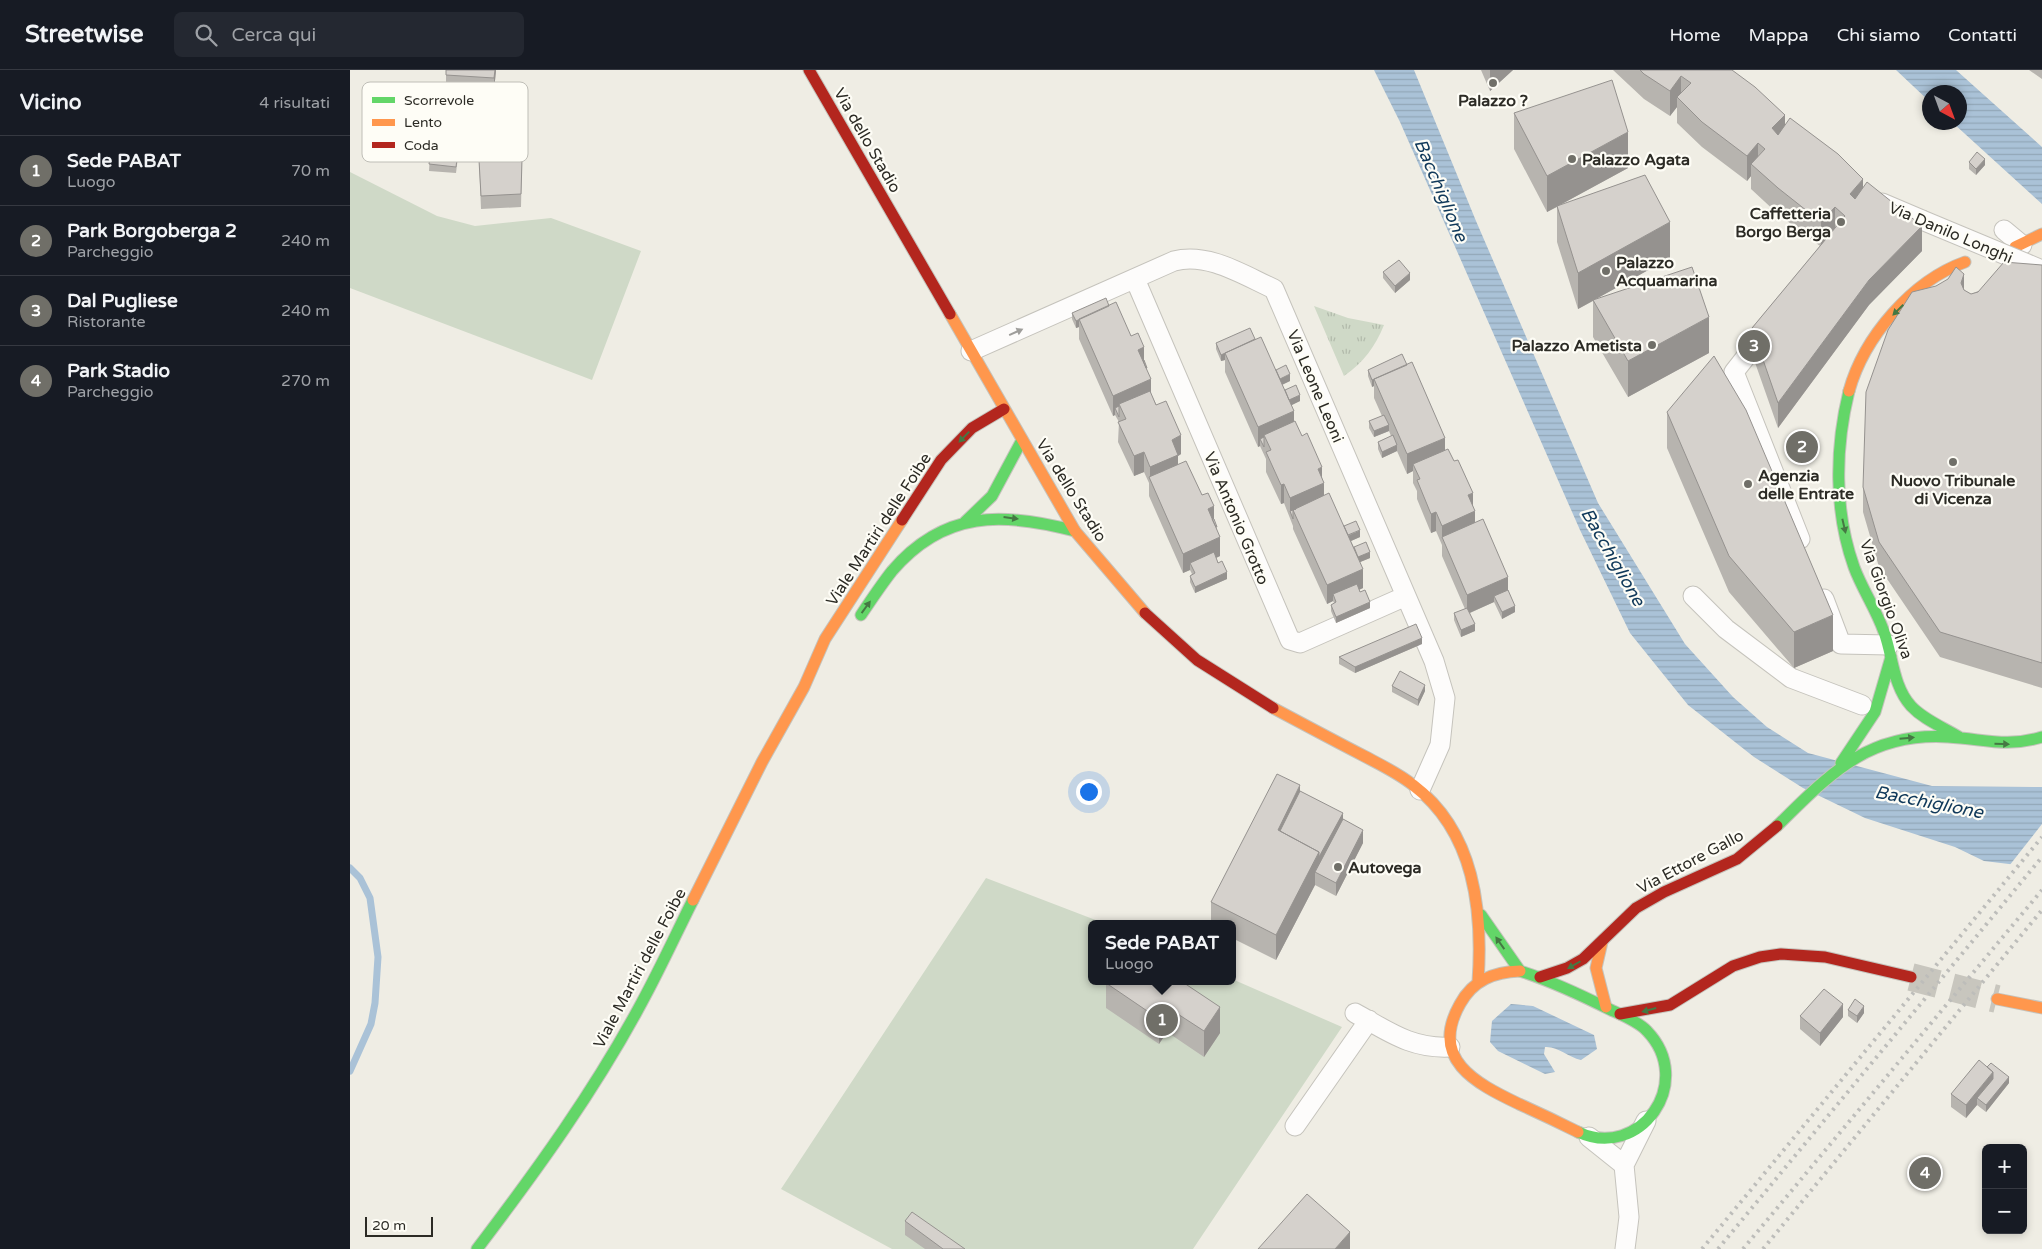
<!DOCTYPE html>
<html lang="it">
<head>
<meta charset="utf-8">
<style>
	:root { --surface:#171b24; --page:#242831; --text:#f1f3f6; --muted:#9ea1a6; --line:#363941; --accent:#706f68 }
	body { margin:0; font-family:"Varela Round",sans-serif; background:var(--page); color:var(--text) }
	.controls { position:absolute; right:15px; bottom:15px; display:grid; overflow:hidden; border-radius:8px; box-shadow:0 2px 8px #0003 }
	.controls button { width:45px; height:45px; display:grid; place-items:center; padding:0; border:0; border-bottom:1px solid var(--line); background:var(--surface); color:var(--text); font:25px sans-serif }
	.compass { position:absolute; left:1572px; top:15px; width:45px; height:45px; border-radius:50%; background:var(--surface); box-shadow:0 2px 8px #0003; rotate:139deg }
	.scale { position:absolute; left:15px; bottom:12px; width:68px; box-sizing:border-box; padding-left:5px; border:2px solid #2c2b25; border-top:0; font-size:14px; line-height:18px; white-space:nowrap; color:#2c2b25; -webkit-text-stroke:4px #fefdf6; paint-order:stroke }
	.you { position:absolute; left:738px; top:721px; width:18px; height:18px; margin:-12px; border:4px solid #fff; border-radius:50%; background:#1a73e8; box-shadow:0 0 0 8px #1a73e833 }
	.badge { display:grid; place-items:center; width:32px; height:32px; border-radius:50%; background:var(--accent); color:#fff; font-size:16px; font-weight:700 }
	.pin { position:absolute; translate:-50% -50%; border:2px solid #fff; box-shadow:0 1px 5px #0006 }
	.popup { position:absolute; left:738px; top:850px; width:148px; height:65px; box-sizing:border-box; display:grid; place-content:center; border-radius:8px; background:var(--surface); filter:drop-shadow(0 1px 4px #0005); font-size:16px; white-space:nowrap; color:var(--muted) }
	.popup b { font-size:19px; color:var(--text) }
	.popup::after { content:''; position:absolute; left:50%; top:100%; margin-left:-10px; border:10px solid transparent; border-top-color:var(--surface) }
	.list { margin:0; padding:0; list-style:none }
	h2 { display:flex; justify-content:space-between; align-items:center; height:65px; margin:0; padding:0 20px; font-size:21px }
	h2 small { font-size:16px; font-weight:400; color:var(--muted) }
	.list li { display:grid; grid-template-columns:32px 1fr auto; gap:15px; align-items:center; box-sizing:border-box; height:70px; padding:0 20px; border-top:1px solid var(--line) }
	.list b { display:block; font-size:19px; white-space:nowrap }
	.list p { margin:0; font-size:16px; white-space:nowrap; color:var(--muted) }
	.list em { font-size:16px; font-style:normal; color:var(--muted) }
	.icon { flex:none; width:28px; height:28px; fill:none; stroke:currentColor; stroke-width:2; stroke-linecap:round; stroke-linejoin:round }
	.map { position:relative; flex:none; width:1692px; height:1179px; overflow:hidden }
	header { display:flex; align-items:center; gap:30px; box-sizing:border-box; height:70px; padding:0 25px; background:var(--surface); border-bottom:1px solid var(--line) }
	header strong { font-size:24px }
	nav { display:flex; gap:28px; margin-inline-start:auto; font-size:18px }
	.search { width:350px; height:45px; background:var(--page); display:flex; align-items:center; gap:12px; box-sizing:border-box; padding:0 18px; border-radius:8px; color:var(--muted); font-size:19px }
	main { display:flex }
	aside { flex:1; background:var(--surface) }
	.map>svg:first-child { display:block }
	.green { fill:#cfd9c7 }
	.park { fill:url(#park-tufts) }
	.water { fill:url(#water-rules) }
	.pier { fill:#efede4 }
	.lines { fill:none; stroke-linecap:round; stroke-linejoin:round }
	.stream { stroke:#aac2d7; stroke-width:7 }
	.primary-tunnel { stroke:#c8c6be; stroke-width:28; stroke-dasharray:28 14; stroke-linecap:butt }
	.street-casing { stroke:#c5c3bc; stroke-width:21 }
	.fast-casing { stroke:#c5c3bc; stroke-width:13 }
	.slow-casing { stroke:#c5c3bc; stroke-width:13 }
	.jam-casing { stroke:#c5c3bc; stroke-width:13 }
	.street { stroke:#fdfcfb; stroke-width:19 }
	.fast { stroke:#63d668; stroke-width:11 }
	.slow { stroke:#ff974d; stroke-width:11 }
	.jam { stroke:#b3261e; stroke-width:11 }
	.rail { stroke:#bdbdba; stroke-width:4; stroke-dasharray:2.5 5; stroke-linecap:butt }
	.street-bridge-casing { stroke:#c5c3bc; stroke-width:21; stroke-linecap:butt }
	.street-bridge { stroke:#fdfcfb; stroke-width:19 }
	.wall { fill:#b7b4af }
	.shaded-wall { fill:#95928f }
	.building { fill:#d5d1cc; stroke:#95928f }
	.oneway { fill:#457843 }
	.oneway2 { fill:#9f9e9b }
	.poi-dot { fill:#706f68; stroke:#fefdf6; stroke-width:2 }
	.labels { text-anchor:middle; stroke-width:4.5; stroke-linejoin:round; paint-order:stroke }
	.poi-label { font-size:16px; font-weight:bold; fill:#2c2b25; stroke:#fefdf6; text-anchor:start }
	.street-label { font-size:16px; fill:#2c2b25; stroke:#fefdf6 }
	.water-label { font-size:18px; font-style:italic; fill:#10395a; stroke:#fefdf6 }
	.key { fill:#fefdf6; stroke:#bfbeb7; stroke-width:1 }
	.key-label { font-size:14px; fill:#2c2b25 }
</style>
</head>
<body>
<header>
<strong>Streetwise</strong>
<div class="search"><svg class="icon" aria-label="search" viewBox="0 0 24 24"><circle cx="10" cy="10" r="6"/><path d="M15 15l6 6"/></svg>Cerca qui</div>
<nav><a>Home</a><a>Mappa</a><a>Chi siamo</a><a>Contatti</a></nav>
</header>
<main>
<aside>
<h2>Vicino<small>4 risultati</small></h2>
<ul class="list">
<li><span class="badge">1</span><div><b>Sede PABAT</b><p>Luogo</p></div><em>70 m</em></li>
<li><span class="badge">2</span><div><b>Park Borgoberga 2</b><p>Parcheggio</p></div><em>240 m</em></li>
<li><span class="badge">3</span><div><b>Dal Pugliese</b><p>Ristorante</p></div><em>240 m</em></li>
<li><span class="badge">4</span><div><b>Park Stadio</b><p>Parcheggio</p></div><em>270 m</em></li>
</ul>
</aside>
<div class="map">
<svg width="1692" height="1179" viewBox="0 0 1692 1179">
	<defs>
		<pattern id="park-tufts" width="24" height="20" patternUnits="userSpaceOnUse" patternTransform="scale(1.25)"><rect width="24" height="20" fill="#cfd9c7"/><path d="M3 7l-1-3M5 7V3M7 7l1-3M15 17l-1-3M17 17v-4M19 17l1-3" fill="none" stroke="#b2baab"/></pattern>
		<pattern id="water-rules" width="6" height="5" patternUnits="userSpaceOnUse" patternTransform="scale(1.25)"><rect width="6" height="5" fill="#aac2d7"/><path d="M0 2.5h6" fill="none" stroke="#92a7b8"/></pattern>
	</defs>
	<rect width="100%" height="100%" fill="#efede4"/>
	<path class="green" d="M0 102 87 146 125 156 201 148 291 181 242 310 0 218Z
		M636 808 756 854H742V911H882V909L992 957 843 1179H542L431 1119Z"/>
	<path class="park" d="M964 236 998 248 1034 255C1025 277 1014 292 994 306Z"/>
	<path class="water" d="M1024 0H1064L1126 151 1248 433 1335 574 1383 627 1417 657 1458 683 1582 716 1692 717V798L1634 791 1605 777 1515 748 1453 718 1404 687 1338 635 1280 563 1230 460 1050 52Z
		M1546 0H1606L1692 77V134L1603 53 1610 52V22H1580L1579 31Z
		M1161 934 1183 936 1244 965 1247 979 1231 990C1218 987 1208 976 1195 977L1194 984 1205 1002 1195 1004 1148 981 1140 972 1142 951Z"/>
	<path class="pier" d="M1692 754V800L1659 796Z"/>
	<g class="lines">
		<path class="stream" d="M0 798 10 808 20 828 28 887 25 933 21 954 0 1001"/>
		<path class="primary-tunnel" d="M1561 907 1647 929"/>
		<g class="street-casing">
			<path id="street" d="M1532 133 1572 150
				M1654 160 1672 175
				M785 209 940 570 950 573 1056 526
				M1417 260 1384 302 1450 469
				M621 281 824 191C858 182 893 205 924 219L1084 591 1095 628 1090 675 1070 720
				M1343 526 1376 559 1441 608 1512 635
				M1474 529 1491 574 1539 575
				M1005 943C1038 961 1061 979 1100 977
				M945 1056 1019 950
				M1239 1067 1274 1095
				M1275 1179 1279 1147 1274 1095 1296 1051"/>
		</g>
		<g class="fast-casing">
			<path id="fast" d="M1499 321C1485 378 1484 441 1504 497 1512 519 1526 539 1534 562 1543 587 1543 616 1561 636 1574 650 1593 657 1609 667
				M615 452 642 426 672 370
				M511 545C521 530 531 515 542 501 594 440 653 442 725 461
				M1491 693 1525 642 1541 587
				M1427 756C1480 704 1518 662 1598 667 1635 669 1655 678 1692 667
				M1131 845 1170 901
				M1170 901C1202 911 1231 925 1261 940 1272 945 1289 952 1297 961 1346 1012 1290 1091 1228 1062
				M127 1179C187 1100 245 1020 292 932 310 899 326 864 343 830"/>
		</g>
		<g class="slow-casing">
			<path id="slow" d="M1665 177 1692 164
				M600 244 725 461 795 543
				M1499 321C1514 267 1562 211 1615 192
				M923 638C953 654 983 670 1014 686 1031 695 1048 703 1063 715 1125 762 1133 841 1128 912
				M343 830 412 692 454 617 475 569 552 450
				M1252 872 1246 898 1256 937
				M1170 901C1144 902 1123 910 1110 934 1079 989 1125 1013 1169 1034 1189 1043 1208 1052 1228 1062
				M1647 929 1692 938"/>
		</g>
		<g class="jam-casing">
			<path id="jam" d="M459 0 600 244
				M552 450 591 390 622 358 654 339
				M795 543 847 590 923 638
				M1190 907 1217 898 1233 889 1286 838 1314 822 1387 789 1427 756
				M1270 944 1320 935 1383 896 1410 887 1431 884 1475 887 1561 907"/>
		</g>
		<use href="#street" class="street"/>
		<use href="#fast" class="fast"/>
		<use href="#slow" class="slow"/>
		<use href="#jam" class="jam"/>
		<path class="rail" d="M1352 1179 1692 767
			M1368 1179 1692 787
			M1393 1179 1692 820
			M1413 1179 1692 840"/>
		<g class="street-bridge-casing">
			<path id="street-bridge" d="M1572 150 1692 200"/>
		</g>
		<use href="#street-bridge" class="street-bridge"/>
	</g>
	<path class="wall" d="M96 0H146L144 21 96 18Z
		M1131 0H1163L1140 21Z
		M1263 0H1382L1435 55 1513 118 1572 181 1519 235 1428 358 1402 284V258L1470 176 1428 144 1401 119V106L1397 111 1352 77 1327 53V37L1320 46 1294 29Z
		M1679 0H1692V9Z
		M1164 43 1278 98 1210 135 1320 188 1244 230 1359 283 1278 327 1243 267V231L1228 239 1207 172V137L1197 142 1164 79Z
		M144 58 141 90 172 89 171 137 131 139 129 90H141L108 87 106 103 79 101 80 84 73 83V70Z
		M1619 92 1635 95 1626 105 1619 99Z
		M1692 195V618L1590 587 1529 497 1513 442V417L1586 216 1614 204V220L1621 224Z
		M1033 202 1060 210 1045 223 1033 208Z
		M759 236 781 266 794 290 797 301 801 324 831 384 828 386V394L852 425 864 449 867 460 870 486 866 488 877 509 845 523 840 512V506L842 504 840 500 833 503 799 426V413L794 402 784 406 768 372 769 352 765 345 763 346 729 269V257L726 258 722 249V243Z
		M905 269 926 300 940 311 932 315 935 320 950 331 941 335 944 351 972 407 974 425 994 456 1010 467 1001 471 1004 477 1020 488 1010 492 1013 518 1009 520 1020 538 986 553 981 541V535L984 533 983 531 977 534 943 459V456L934 433 931 434 916 402V389L910 376 908 377 875 302V290L871 291 866 279V273Z
		M1018 300 1095 380 1123 436 1125 452 1158 520 1165 542 1152 549 1144 532 1120 543 1125 561 1111 567 1104 550V543L1115 539 1092 486V475L1086 461 1081 463 1067 429V421L1063 413V401L1057 404 1047 381 1032 388 1028 379V372L1041 366 1039 361 1024 367 1019 358V351L1032 346 1024 328V316L1022 317 1018 306Z
		M1317 342 1483 581 1444 598 1379 522 1317 378Z
		M1072 574 1005 603 989 594V587Z
		M1042 616 1075 621 1068 636 1042 622Z
		M950 721 993 749 1013 773 986 826 965 815 926 890 882 868V854H861V832Z
		M831 911 870 963 854 987 817 962 809 974 756 938V913Z
		M1498 940 1514 943 1507 953 1498 946Z
		M1450 946 1493 947 1470 976 1450 959Z
		M1659 1013 1636 1042 1627 1035 1616 1048 1601 1037V1024Z
		M555 1151 615 1179H575L555 1165Z"/>
	<path class="shaded-wall" d="M145 0H146L144 21V8Z
		M1140 0H1163L1140 21Z
		M1331 6V31L1327 27V37L1320 46V21Z
		M144 45V58L141 90V77Z
		M1435 45V70L1422 83V58Z
		M1278 62V98L1197 142V106Z
		M1408 73V98L1401 94V106L1397 111V86Z
		M1635 89V95L1626 105V99Z
		M1513 109V134L1500 149V124Z
		M1485 137V162L1471 177V152Z
		M1320 152V188L1228 239V203Z
		M1572 156V181L1519 235 1428 358V333L1519 210Z
		M1060 203V210L1045 223V216Z
		M1614 204V229L1611 213Z
		M1359 247V283L1278 327V291Z
		M729 250V257L726 258V251Z
		M794 277V296L781 278Z
		M875 283V290L871 291V285Z
		M940 304V311L925 318V311Z
		M801 309V328L769 334V343L765 338V345L763 346V326Z
		M1024 309V316L1022 317V310Z
		M950 325V331L934 339V332Z
		M944 341V361L914 365V374L910 369V376L908 377V357Z
		M1039 355V361L1024 367V361Z
		M831 365V384L828 386V404L800 409V397L822 370Z
		M1095 368V388L1063 394V401L1057 404V384Z
		M1047 375V381L1032 388V382Z
		M794 382V402L784 406V386Z
		M972 397V414L974 413V433L940 441V428L968 399Z
		M934 414V433L931 434V415Z
		M1123 423V442L1125 441V461L1092 467V475V456L1118 425Z
		M864 436V455L852 438Z
		M1086 442V461L1081 463V444Z
		M1010 460V467L994 474V468Z
		M870 467V486L843 499 840 493V500L833 503V484Z
		M1020 482V488L1003 495V489Z
		M1013 499V518L986 530 983 524V531L977 534V515Z
		M877 502V509L845 523V517Z
		M1158 507V526H1144V532L1117 544V525Z
		M1020 532V538L986 553V547Z
		M1165 536V542L1152 549V542Z
		M1483 545V581L1444 598V562Z
		M1125 554V561L1111 567V560Z
		M1072 568V574L1005 603V597Z
		M1075 615V621L1068 636V630Z
		M950 715V740L935 770 928 760Z
		M993 743V762L965 802V815L926 890V865L969 782Z
		M1013 760V773L986 826V813Z
		M1493 934V947L1470 976V963Z
		M1514 936V943L1507 953V946Z
		M817 937V962L809 974V949Z
		M870 937V963L854 987V961Z
		M1643 1002V1015L1627 1028V1035L1616 1048V1035Z
		M1659 1007V1013L1636 1042V1035Z
		M1000 1162V1179H985Z"/>
	<path class="building" d="M96 0H145L144 8 96 5Z
		M1290 0H1382L1405 17 1435 45 1422 58 1428 65 1440 48 1488 84 1513 109 1500 124 1505 129 1517 112 1572 156 1519 210 1428 333 1402 258 1495 146 1485 137 1471 152 1428 118 1401 94 1415 79 1408 73 1397 86 1352 52 1327 27 1341 13 1331 6 1320 21 1294 4Z
		M1262 10 1278 62 1197 106 1164 43Z
		M77 40 144 45 141 77 73 70Z
		M81 79 108 81 106 97 79 94Z
		M1627 82 1635 89 1626 99 1619 92Z
		M172 89 171 124 131 126 129 90Z
		M1295 105 1320 152 1228 203 1207 136Z
		M1049 190 1060 203 1045 216 1033 202Z
		M1654 192 1692 195V593L1590 562 1529 472 1513 417 1516 322 1538 260 1562 222 1586 216 1598 209 1606 197 1614 204 1611 213 1614 220 1621 224 1628 222Z
		M1342 197 1359 247 1278 291 1243 230Z
		M756 228 759 236 726 251 722 243Z
		M766 232 781 266 788 263 794 277 788 280 801 309 763 326 729 249Z
		M900 258 905 269 871 285 866 273Z
		M911 267 944 341 908 357 875 283Z
		M1052 284 1057 295 1022 310 1018 300Z
		M1364 286 1396 340 1483 545 1444 562 1379 486 1317 342Z
		M793 290H794L797 298H796Z
		M1062 292 1095 368 1057 384 1024 309Z
		M936 295 940 304 930 309 926 300Z
		M946 315 950 325 939 330 935 320Z
		M800 321 806 335 816 331 831 365 822 370 828 385 800 397 794 382 784 386 768 352 776 349 769 334Z
		M769 336V347L765 338Z
		M1034 345 1039 355 1024 361 1019 351Z
		M945 351 952 366 957 363 972 397 968 399 974 413 940 428 934 414 931 415 916 382 921 380 914 365Z
		M1043 365 1047 375 1032 382 1028 372Z
		M914 367V377L910 369Z
		M1098 379 1104 391 1108 390 1123 423 1118 425 1125 441 1092 456 1086 442 1081 444 1067 410 1070 409 1063 394Z
		M836 391 852 425 858 423 864 436 858 439 870 467 833 484 799 407Z
		M979 423 1013 499 977 515 943 440Z
		M946 439 943 440V449L940 441Z
		M862 449H864L867 457H866Z
		M1133 449 1158 507 1117 525 1092 467Z
		M1006 451 1010 460 998 465 994 456Z
		M1016 472 1020 482 1008 487 1004 477Z
		M864 482 868 493 872 491 877 502 845 517 840 506 845 503 840 493Z
		M1007 514 1010 522 1015 520 1020 532 986 547 981 535 986 532 983 524Z
		M1158 520 1165 536 1152 542 1144 526Z
		M1117 538 1125 554 1111 560 1104 543Z
		M1066 554 1072 568 1005 597 989 587Z
		M1050 601 1075 615 1068 630 1042 616Z
		M927 704 950 715 928 760 969 782 926 865 861 832Z
		M950 721 993 743 969 787V782L930 761Z
		M993 749 1013 760 986 813 965 802Z
		M757 911H831L870 937 854 961 817 937 809 949 756 913Z
		M1474 919 1493 934 1470 963 1450 946Z
		M1505 929 1514 936 1507 946 1498 940Z
		M1629 990 1643 1002 1616 1035 1601 1024Z
		M1641 993 1659 1007 1636 1035 1627 1028 1643 1009V1002L1637 997Z
		M957 1124 1000 1162 985 1179H908Z
		M562 1142 615 1179H593L555 1151Z"/>
	<defs><path id="oneway-solid" d="M-6-.8H1V-3.2L6.5 0L1 3.2V.8H-6Z" transform="scale(1.25)"/></defs>
	<g class="oneway">
		<use href="#oneway-solid" transform="translate(1548 240) rotate(135)"/>
		<use href="#oneway-solid" transform="translate(614 367) rotate(134)"/>
		<use href="#oneway-solid" transform="translate(661 448) rotate(7)"/>
		<use href="#oneway-solid" transform="translate(1494 456) rotate(77)"/>
		<use href="#oneway-solid" transform="translate(516 537) rotate(-54)"/>
		<use href="#oneway-solid" transform="translate(1557 668) rotate(-5)"/>
		<use href="#oneway-solid" transform="translate(1652 674) rotate(1)"/>
		<use href="#oneway-solid" transform="translate(1150 873) rotate(-125)"/>
		<use href="#oneway-solid" transform="translate(1224 895) rotate(150)"/>
		<use href="#oneway-solid" transform="translate(1299 940) rotate(165)"/>
	</g>
	<use class="oneway2" href="#oneway-solid" transform="translate(666 262) rotate(-24)"/>
	<g class="poi-dot">
		<circle cx="1143" cy="13" r="5"/>
		<circle cx="1222" cy="89" r="5"/>
		<circle cx="1491" cy="152" r="5"/>
		<circle cx="1256" cy="201" r="5"/>
		<circle cx="1302" cy="275" r="5"/>
		<circle cx="1603" cy="392" r="5"/>
		<circle cx="1398" cy="414" r="5"/>
		<circle cx="988" cy="797" r="5"/>
	</g>
	<g class="labels">
		<g class="poi-label">
			<text x="1143" y="36" text-anchor="middle">Palazzo ?</text>
			<text x="1232" y="95">Palazzo Agata</text>
			<text x="1481" y="149" text-anchor="end">Caffetteria<tspan x="1481" dy="18">Borgo Berga</tspan></text>
			<text x="1266" y="198">Palazzo<tspan x="1266" dy="18">Acquamarina</tspan></text>
			<text x="1292" y="281" text-anchor="end">Palazzo Ametista</text>
			<text x="1408" y="411">Agenzia<tspan x="1408" dy="18">delle Entrate</tspan></text>
			<text x="1603" y="416" text-anchor="middle">Nuovo Tribunale<tspan x="1603" dy="18">di Vicenza</tspan></text>
			<text x="998" y="803">Autovega</text>
		</g>
		<g class="street-label">
			<text transform="translate(518 70) rotate(60)" y="6">Via dello Stadio</text>
			<text transform="translate(1601 162) rotate(23)" y="6">Via Danilo Longhi</text>
			<text transform="translate(966 316) rotate(67)" y="6">Via Leone Leoni</text>
			<text transform="translate(722 420) rotate(58)" y="6">Via dello Stadio</text>
			<text transform="translate(887 448) rotate(67)" y="6">Via Antonio Grotto</text>
			<text transform="translate(528 459) rotate(-57)" y="6">Viale Martiri delle Foibe</text>
			<text transform="translate(1537 529) rotate(70)" y="6">Via Giorgio Oliva</text>
			<text transform="translate(1340 791) rotate(-28)" y="6">Via Ettore Gallo</text>
			<text transform="translate(289 898) rotate(-62)" y="6">Viale Martiri delle Foibe</text>
		</g>
		<g class="water-label">
			<text transform="translate(1091 120) rotate(67)" y="6">Bacchiglione</text>
			<text transform="translate(1263 487) rotate(60)" y="6">Bacchiglione</text>
			<text transform="translate(1579 732) rotate(11)" y="6">Bacchiglione</text>
		</g>
	</g>
	<rect x="12" y="12" width="166" height="80" rx="8" class="key"/>
	<rect x="22" y="27" width="23" height="6" fill="#63d668"/>
	<rect x="22" y="49" width="23" height="7" fill="#ff974d"/>
	<rect x="22" y="72" width="23" height="6" fill="#b3261e"/>
	<g class="key-label">
		<text x="54" y="35">Scorrevole</text>
		<text x="54" y="57">Lento</text>
		<text x="54" y="80">Coda</text>
	</g>
</svg>
<div class="controls">
<button>+</button>
<button>−</button>
</div>
<svg class="compass" viewBox="-18 -18 36 36"><path d="M0-13l5 13h-10z" fill="#e53935"/><path d="M0 13l5-13h-10z" fill="#9ea1a6"/></svg>
<div class="scale">20 m</div>
<div class="you"></div>
<div class="pin badge" style="left:812px;top:950px">1</div>
<div class="popup"><b>Sede PABAT</b>Luogo</div>
<div class="pin badge" style="left:1452px;top:377px">2</div>
<div class="pin badge" style="left:1404px;top:276px">3</div>
<div class="pin badge" style="left:1575px;top:1103px">4</div>
</div>
</main>
</body>
</html>
